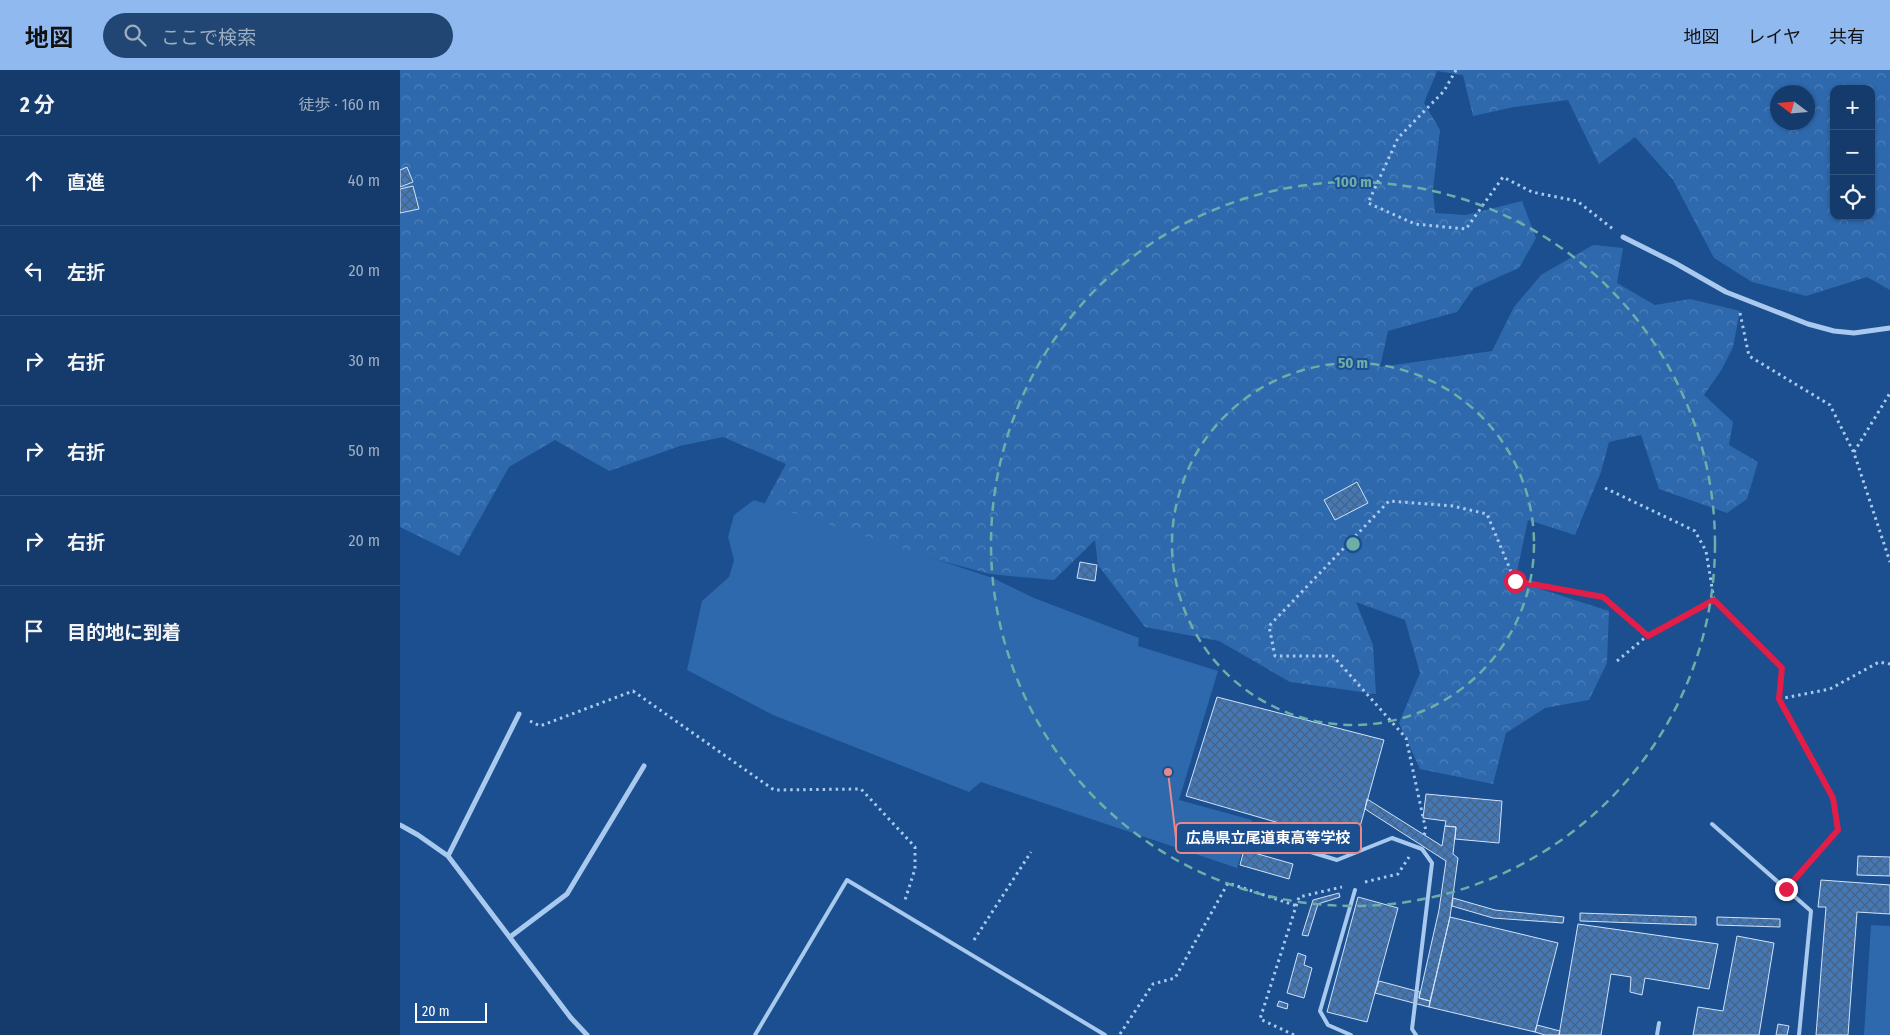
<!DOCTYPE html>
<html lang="ja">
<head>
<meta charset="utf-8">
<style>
	:root { --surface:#143b6b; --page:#214673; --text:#f1f3f6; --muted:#9dadc1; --line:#33557e; --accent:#90b9f0 }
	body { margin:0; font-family:"Fira Sans Condensed","Noto Sans JP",sans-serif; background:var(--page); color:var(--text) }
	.controls { position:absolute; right:15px; top:15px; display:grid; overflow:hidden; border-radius:10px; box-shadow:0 1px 4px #0004 }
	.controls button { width:45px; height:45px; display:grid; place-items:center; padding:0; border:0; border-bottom:1px solid var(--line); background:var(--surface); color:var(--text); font:25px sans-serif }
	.compass { position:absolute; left:1370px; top:15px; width:45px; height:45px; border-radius:50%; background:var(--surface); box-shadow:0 1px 4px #0004; rotate:286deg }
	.scale { position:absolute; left:15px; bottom:12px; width:72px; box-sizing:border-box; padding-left:5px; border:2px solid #fff; border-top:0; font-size:14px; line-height:18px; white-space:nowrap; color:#fff; -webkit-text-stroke:4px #1b4f8f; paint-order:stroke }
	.stop { position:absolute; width:15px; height:15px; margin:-11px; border:4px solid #e11d48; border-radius:50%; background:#fff }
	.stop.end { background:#e11d48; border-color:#fff; box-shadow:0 1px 5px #0008 }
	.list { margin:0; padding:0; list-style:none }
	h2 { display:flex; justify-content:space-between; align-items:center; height:65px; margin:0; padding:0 20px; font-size:21px }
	h2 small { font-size:16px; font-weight:400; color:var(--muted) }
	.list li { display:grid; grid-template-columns:32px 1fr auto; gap:15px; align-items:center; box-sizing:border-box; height:90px; padding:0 20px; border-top:1px solid var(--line) }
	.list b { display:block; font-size:19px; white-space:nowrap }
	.list em { font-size:16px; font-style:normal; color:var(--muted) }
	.icon { flex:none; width:28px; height:28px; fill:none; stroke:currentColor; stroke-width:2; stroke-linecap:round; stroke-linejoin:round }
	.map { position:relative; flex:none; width:1490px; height:965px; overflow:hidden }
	header { display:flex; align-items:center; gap:30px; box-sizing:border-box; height:70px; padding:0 25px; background:var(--accent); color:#111 }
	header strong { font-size:24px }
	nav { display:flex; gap:28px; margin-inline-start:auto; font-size:18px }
	.search { width:350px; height:45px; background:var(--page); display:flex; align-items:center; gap:12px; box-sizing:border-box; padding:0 18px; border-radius:28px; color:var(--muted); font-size:19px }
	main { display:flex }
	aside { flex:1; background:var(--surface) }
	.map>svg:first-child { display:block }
	.forest { fill:url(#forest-crowns); fill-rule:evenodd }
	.garden { fill:#2e69ad }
	.building { fill:url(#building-cross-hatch); stroke:#cfe3fa }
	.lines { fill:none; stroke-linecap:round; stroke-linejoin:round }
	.path { stroke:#a9c9ee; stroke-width:3; stroke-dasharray:2.5 4; stroke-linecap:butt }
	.service { stroke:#a9c9ee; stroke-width:4 }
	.minor { stroke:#a9c9ee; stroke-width:5 }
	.route { stroke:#e11d48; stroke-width:6 }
	.ring { fill:none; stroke:#6fada8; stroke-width:2.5; stroke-dasharray:9 6 }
	.centre { fill:#6fada8; stroke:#1b4f8f; stroke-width:2.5 }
	.ring-label { font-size:15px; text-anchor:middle; font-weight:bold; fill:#6fada8; stroke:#1b4f8f; stroke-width:4; stroke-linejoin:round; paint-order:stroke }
	.leader { fill:none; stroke:#e88989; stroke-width:2 }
	.callout-dot { fill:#e88989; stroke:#1b4f8f; stroke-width:2 }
	.callout { fill:#1b4f8f; stroke:#e88989; stroke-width:2 }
	.callout-label { font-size:15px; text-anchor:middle; font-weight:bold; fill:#fff }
</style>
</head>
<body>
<header>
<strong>地図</strong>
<div class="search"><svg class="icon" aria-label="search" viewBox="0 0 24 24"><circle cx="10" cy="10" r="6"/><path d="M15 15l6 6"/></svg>ここで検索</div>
<nav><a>地図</a><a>レイヤ</a><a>共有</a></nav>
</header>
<main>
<aside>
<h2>2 分<small>徒歩 · 160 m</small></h2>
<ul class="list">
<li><svg class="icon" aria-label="ahead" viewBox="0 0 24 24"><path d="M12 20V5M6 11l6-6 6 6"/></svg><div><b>直進</b></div><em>40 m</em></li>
<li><svg class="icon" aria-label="left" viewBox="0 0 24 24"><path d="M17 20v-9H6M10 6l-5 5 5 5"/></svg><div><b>左折</b></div><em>20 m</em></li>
<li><svg class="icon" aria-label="right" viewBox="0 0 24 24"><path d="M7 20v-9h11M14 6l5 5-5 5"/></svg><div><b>右折</b></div><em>30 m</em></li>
<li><svg class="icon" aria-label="right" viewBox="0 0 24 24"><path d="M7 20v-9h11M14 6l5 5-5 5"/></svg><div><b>右折</b></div><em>50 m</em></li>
<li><svg class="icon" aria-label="right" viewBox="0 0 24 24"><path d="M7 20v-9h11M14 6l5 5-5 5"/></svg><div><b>右折</b></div><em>20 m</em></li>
<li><svg class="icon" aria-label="arrive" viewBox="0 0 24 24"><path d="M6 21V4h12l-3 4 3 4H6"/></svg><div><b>目的地に到着</b></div></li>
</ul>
</aside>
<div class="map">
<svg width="1490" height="965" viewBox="0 0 1490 965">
	<defs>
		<pattern id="forest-crowns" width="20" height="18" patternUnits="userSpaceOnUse" patternTransform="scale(1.25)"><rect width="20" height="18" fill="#2e69ad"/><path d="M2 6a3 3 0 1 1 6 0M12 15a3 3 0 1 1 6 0" fill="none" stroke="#4d80b9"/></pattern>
		<pattern id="building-cross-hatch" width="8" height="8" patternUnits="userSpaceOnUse" patternTransform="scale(1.25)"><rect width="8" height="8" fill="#4478b7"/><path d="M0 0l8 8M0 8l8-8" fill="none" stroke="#486282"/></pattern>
	</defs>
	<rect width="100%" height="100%" fill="#1b4f8f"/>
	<path class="forest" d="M0 0H1490V220L1467 207 1406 226 1352 212 1314 188 1273 110 1235 67 1199 94 1168 30 1114 37 1073 46 1063 5 1037 1 1024 33 1040 60 1033 119 1035 143 1066 145 1122 131 1136 168 1119 198 1074 218 1057 242 988 261 980 297 1092 281 1114 237 1141 205 1193 175 1223 178 1217 213 1255 235 1290 229 1340 241 1333 277 1322 299 1304 325 1333 352 1329 375 1358 392 1347 429 1327 443 1259 419 1241 365 1209 372 1201 402 1175 465 1128 450 1115 511 1209 541 1207 593 1189 630 1145 638 1106 663 1093 714 1020 699 999 653 1020 603 1005 550 956 532 973 575 976 624 890 612 819 571 745 557 698 495 695 470 654 510 590 504 360 442 386 394 323 367 280 376 209 401 155 370 109 397 59 486 0 457ZM1434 19H1471V146H1434ZM1378 22H1408V52H1378Z"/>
	<path class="garden" d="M354 430 593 508 634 528 739 568 738 576 818 601 779 730 852 750 837 798 581 712 569 722 373 645 287 600 302 531 329 507 334 490 328 467 334 445Z
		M1471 855 1490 856V965H1464Z"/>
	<path class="building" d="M7 97 13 112 0 117V100Z
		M13 116 19 139 0 143V119Z
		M957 412 968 433 935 450 924 430Z
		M680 492 697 495 695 511 677 508Z
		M817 627 984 670 955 775 786 726Z
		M1026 724 1102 731 1099 773 1055 769 1056 757 1045 756 1046 751 1023 748Z
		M967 729 1042 776 1045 756 1056 757 1053 784 1058 788 1050 847 1030 931 1019 928 1039 840 1046 791 965 739Z
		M844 780 893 794 889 809 840 795Z
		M1458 786 1490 787V806L1457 805Z
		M1421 810 1490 815V844L1457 842 1448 965H1416L1426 837H1418Z
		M939 823 940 827 918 834 908 866 902 865 913 830Z
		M958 827 998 838 967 952 927 942Z
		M1053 828 1095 840 1164 847 1163 853 1093 848 1052 836Z
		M1180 843 1296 847V855L1180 851Z
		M1050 847 1158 873 1135 962 1029 937Z
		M1317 847 1380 849V857L1317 855Z
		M1178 854 1318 874 1309 919 1245 908 1242 925 1230 922 1231 907 1211 904 1201 965H1159Z
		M1337 866 1374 873 1359 965H1293L1298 937 1323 941Z
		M898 883 906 886 904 895 912 898 904 928 887 923Z
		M979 911 1020 922 1019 928 1030 931 1029 937 975 923Z
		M879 931 888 934 887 939 877 936Z
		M1378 954 1389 956 1387 965H1376Z
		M1137 955 1160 961 1159 965H1145L1135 962Z"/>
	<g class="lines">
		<path class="path" d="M1056 0 1044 21 998 68 968 133 1015 154 1066 159 1103 107 1132 122 1177 131 1213 159
			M1340 243 1349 286 1430 335 1454 383 1490 492
			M1454 382 1490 323
			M1205 418 1295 461 1306 481 1314 530 1382 598 1379 629 1433 727 1438 760 1394 809
			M1217 591 1247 566 1314 531
			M1379 629 1430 619 1479 592 1490 594
			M130 651 140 656 233 621 374 720 461 719 515 777V799L505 830
			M1024 765 1026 761 1006 668 933 586H875L869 556 989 431 1053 436 1087 444 1115 511 1203 527 1247 566
			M965 812 998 804 1009 787
			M574 870 631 782
			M720 964 753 914 775 908 828 813 897 836
			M894 965 860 949 899 827 942 817"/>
		<path class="service" d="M1312 754 1411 841 1399 965
			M841 761 937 790 992 768 1022 779 1032 793 1012 959 1016 965
			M355 965 447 810 705 965
			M951 965 928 955 920 941 955 820
			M1257 965 1259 953"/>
		<path class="minor" d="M1223 167 1275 193 1326 222 1408 254 1434 261 1454 263 1490 258
			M0 755 18 765 48 786 171 948 187 965
			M48 786 119 644
			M110 867 167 824 244 696"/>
	</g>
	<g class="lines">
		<path class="route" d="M1115 511 1203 527 1248 566 1314 530 1382 598 1379 629 1433 728 1438 760 1386 819"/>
	</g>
	<g class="ring">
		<circle cx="953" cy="474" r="181"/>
		<circle cx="953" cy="474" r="362"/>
	</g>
	<circle cx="953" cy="474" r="8" class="centre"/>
	<g class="ring-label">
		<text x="953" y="117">100 m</text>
		<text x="953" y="298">50 m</text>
	</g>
	<path class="leader" d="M768 702L776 768"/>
	<circle class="callout-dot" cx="768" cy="702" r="5"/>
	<rect class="callout" x="776" y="753" width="185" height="30" rx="5"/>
	<g class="callout-label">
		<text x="868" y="773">広島県立尾道東高等学校</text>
	</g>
</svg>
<div class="controls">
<button>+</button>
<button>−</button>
<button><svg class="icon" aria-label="locate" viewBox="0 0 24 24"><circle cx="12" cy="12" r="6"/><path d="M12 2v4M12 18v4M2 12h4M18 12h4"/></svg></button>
</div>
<svg class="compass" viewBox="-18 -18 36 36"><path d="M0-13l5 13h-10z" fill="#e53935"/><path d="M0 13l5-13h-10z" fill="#9dadc1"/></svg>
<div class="scale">20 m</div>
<div class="stop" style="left:1115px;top:511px"></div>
<div class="stop end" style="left:1386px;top:819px"></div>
</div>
</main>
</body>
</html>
